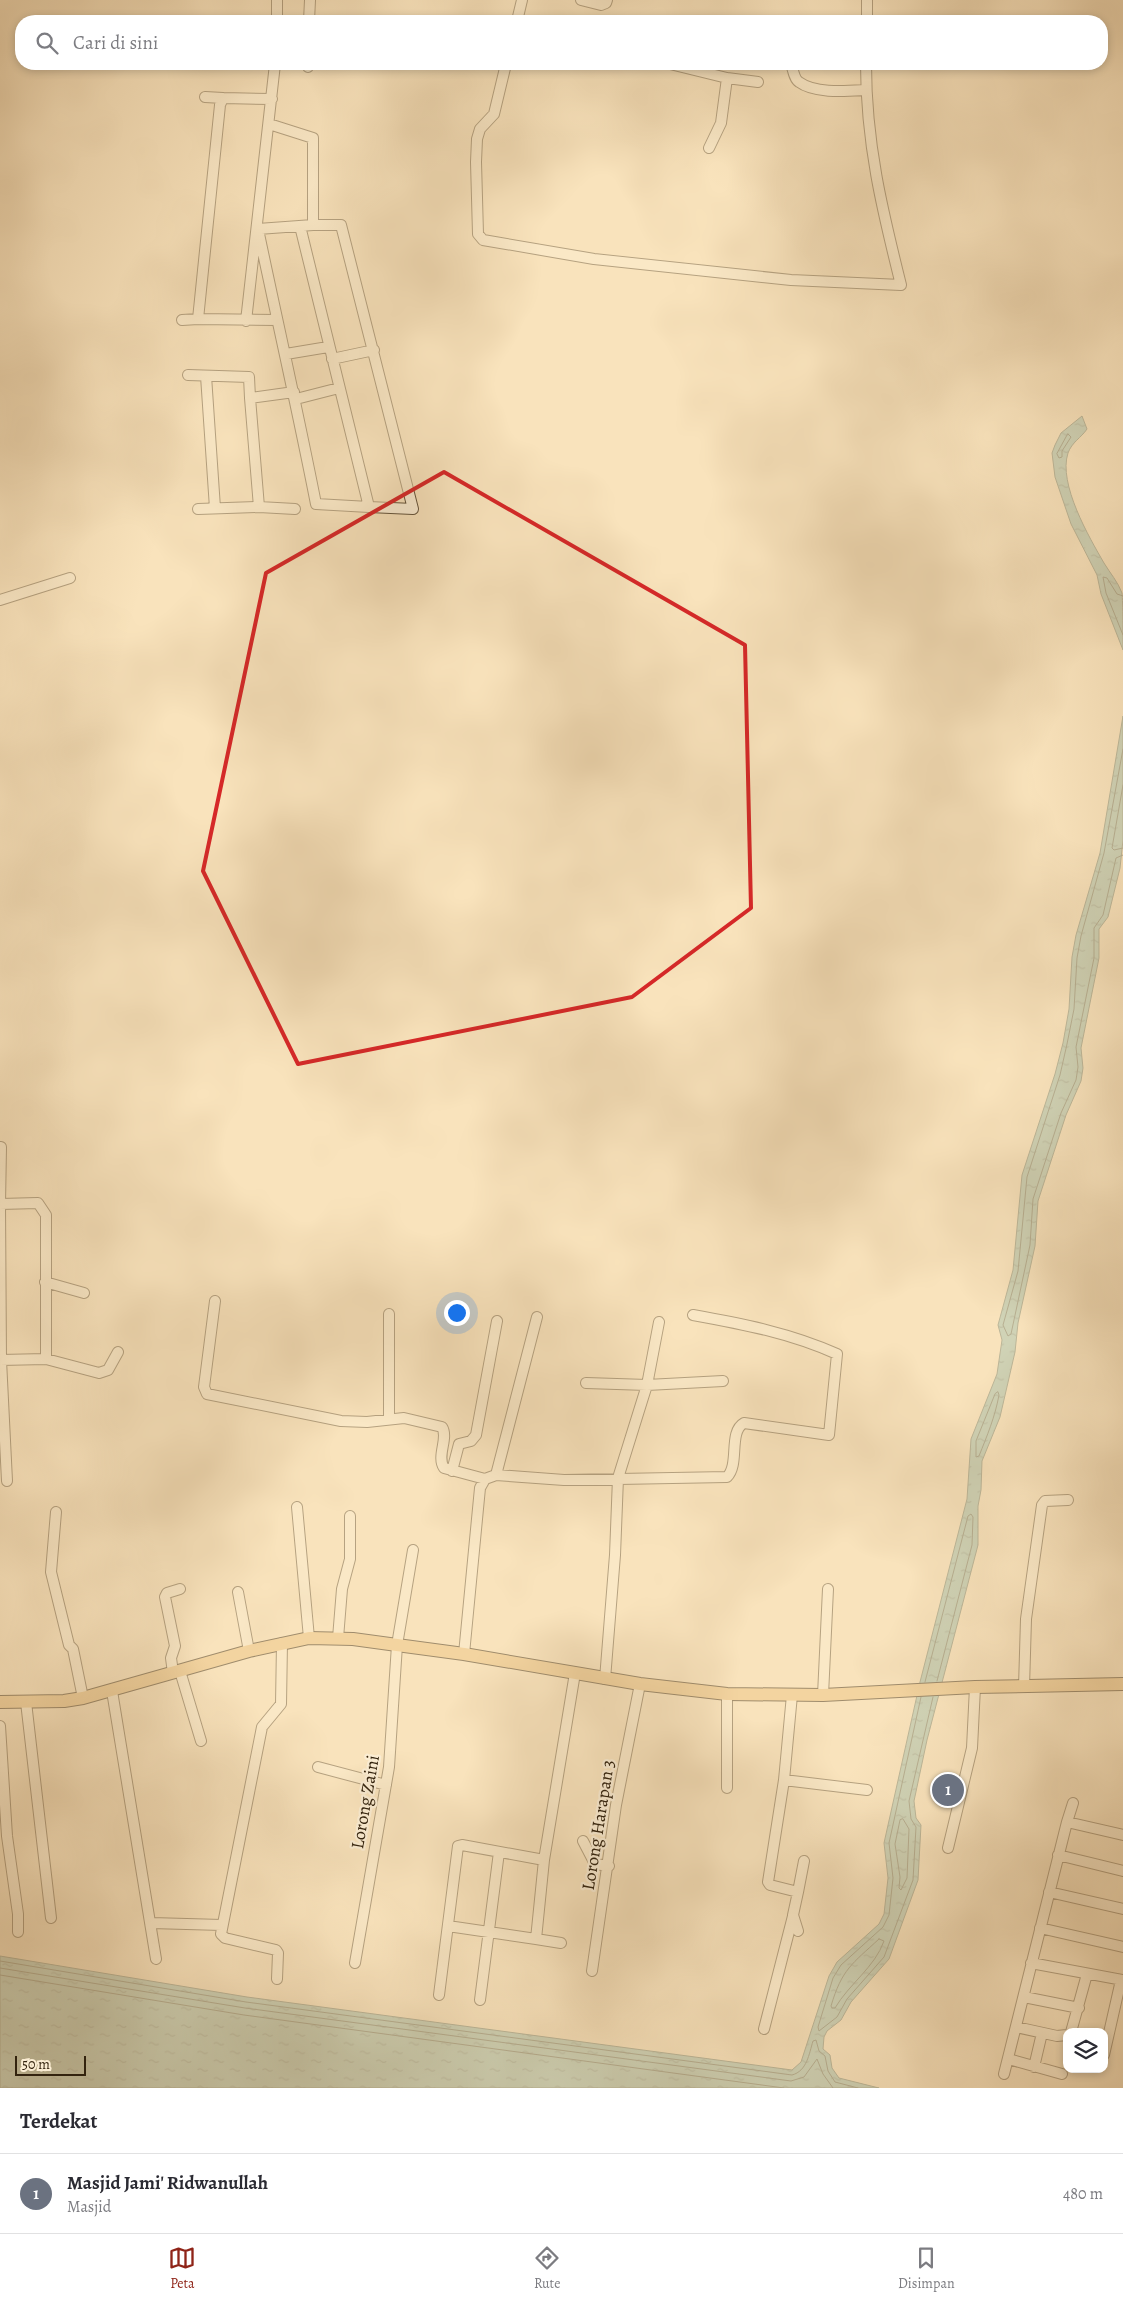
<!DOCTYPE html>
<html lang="id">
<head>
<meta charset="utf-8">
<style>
	:root { --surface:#fff; --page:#f2f2f3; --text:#2b2b33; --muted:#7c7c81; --line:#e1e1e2; --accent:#8f2418 }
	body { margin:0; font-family:Alegreya,serif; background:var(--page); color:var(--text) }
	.controls { position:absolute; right:15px; bottom:15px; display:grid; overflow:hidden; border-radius:10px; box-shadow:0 2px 8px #0003 }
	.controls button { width:45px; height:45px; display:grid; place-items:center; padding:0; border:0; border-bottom:1px solid var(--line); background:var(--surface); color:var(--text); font:25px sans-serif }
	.scale { position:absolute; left:15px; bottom:12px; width:71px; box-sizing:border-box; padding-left:5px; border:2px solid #33230e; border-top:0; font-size:14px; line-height:18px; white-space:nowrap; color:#33230e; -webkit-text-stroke:4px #fbedd3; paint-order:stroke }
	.you { position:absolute; left:456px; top:1312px; width:18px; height:18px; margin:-12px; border:4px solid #fff; border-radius:50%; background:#1a73e8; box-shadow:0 0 0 8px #1a73e833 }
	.badge { display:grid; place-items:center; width:32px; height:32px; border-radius:50%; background:var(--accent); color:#fff; font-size:16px; font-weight:700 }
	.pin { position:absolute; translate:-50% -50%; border:2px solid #fff; box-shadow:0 1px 5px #0006 }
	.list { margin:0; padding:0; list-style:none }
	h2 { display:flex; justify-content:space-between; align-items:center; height:65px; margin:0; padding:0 20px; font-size:21px }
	h2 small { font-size:16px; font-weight:400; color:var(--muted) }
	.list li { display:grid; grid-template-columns:32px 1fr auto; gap:15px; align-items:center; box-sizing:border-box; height:80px; padding:0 20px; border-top:1px solid var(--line) }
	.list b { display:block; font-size:19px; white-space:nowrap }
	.list p { margin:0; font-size:16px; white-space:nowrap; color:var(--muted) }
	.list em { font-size:16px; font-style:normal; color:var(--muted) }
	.icon { flex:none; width:28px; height:28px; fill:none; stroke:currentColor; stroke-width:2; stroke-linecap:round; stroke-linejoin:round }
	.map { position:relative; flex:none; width:1123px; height:2088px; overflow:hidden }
	.search { position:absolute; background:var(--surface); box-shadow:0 2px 8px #0003; left:15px; right:15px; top:15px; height:55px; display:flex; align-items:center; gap:12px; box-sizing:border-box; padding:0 18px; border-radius:20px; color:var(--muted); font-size:19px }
	.sheet { height:145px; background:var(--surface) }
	nav { display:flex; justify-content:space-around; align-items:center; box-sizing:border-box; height:70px; border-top:1px solid var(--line); background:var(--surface); font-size:14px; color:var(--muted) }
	nav a { display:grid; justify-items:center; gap:2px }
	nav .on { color:var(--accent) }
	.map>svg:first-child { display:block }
	.water { fill:url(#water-ripples); stroke:#73806f }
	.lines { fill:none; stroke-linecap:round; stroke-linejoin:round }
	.shore { stroke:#68705e; stroke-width:1 }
	.minor-casing { stroke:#64533a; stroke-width:12 }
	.major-casing { stroke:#33230e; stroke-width:14 }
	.minor { stroke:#fbedd3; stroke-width:10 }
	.major { stroke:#ecc27e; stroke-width:12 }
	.marked { fill:none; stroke:#d62828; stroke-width:4; stroke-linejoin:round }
	.labels { text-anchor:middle; stroke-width:4.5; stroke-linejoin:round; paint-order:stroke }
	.street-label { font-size:18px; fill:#33230e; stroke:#fbedd3 }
</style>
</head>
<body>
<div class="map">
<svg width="1123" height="2088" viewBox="0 0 1123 2088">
	<defs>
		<pattern id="water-ripples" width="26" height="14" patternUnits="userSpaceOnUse" patternTransform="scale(1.25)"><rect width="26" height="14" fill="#9ebeaf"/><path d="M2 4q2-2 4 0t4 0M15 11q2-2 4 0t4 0" fill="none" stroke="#819a8d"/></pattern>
	</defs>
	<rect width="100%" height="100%" fill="#f9e3bc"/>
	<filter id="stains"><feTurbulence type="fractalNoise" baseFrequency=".004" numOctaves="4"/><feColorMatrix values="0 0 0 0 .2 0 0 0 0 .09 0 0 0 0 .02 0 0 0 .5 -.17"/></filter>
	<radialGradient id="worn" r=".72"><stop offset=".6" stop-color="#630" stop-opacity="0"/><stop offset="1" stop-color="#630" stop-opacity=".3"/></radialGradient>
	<path class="water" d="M1082 416 1087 429C1081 438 1072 442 1068 453 1058 484 1089 537 1104 563 1110 573 1118 582 1122 593 1123 602 1123 638 1123 650L1101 594 1097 575 1071 524 1055 477 1052 453 1055 445 1061 433Z
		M1123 716V840L1120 868 1108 917 1099 929V958L1081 1048 1083 1068 1081 1081 1066 1115 1038 1201 1035 1246 1018 1323 1015 1352 1000 1417 982 1461 981 1490 978 1506V1545L927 1740 914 1801 916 1818 921 1825 918 1880 889 1959 851 2002 841 2020 827 2031 824 2037 823 2049 830 2055 832 2068 839 2078 879 2088H0V1956L247 1997 792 2070 801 2062 829 1976 837 1962 879 1924 884 1914 888 1878 884 1843 920 1682 967 1499 971 1439 997 1374 1002 1340 998 1325 1013 1270 1022 1175 1055 1074 1063 1043 1069 1009 1072 957 1076 935 1100 853Z"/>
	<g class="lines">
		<path class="shore" d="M1068 434 1071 437 1062 451V457L1059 458 1057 454Z
			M1123 596 1117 594 1107 578 1103 577 1106 593 1123 635
			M1123 749 1104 853 1081 936 1077 958 1074 1009 1067 1044 1060 1075 1027 1177 1018 1271 1003 1325 1008 1336 1011 1334 1030 1245 1033 1199 1061 1113 1076 1080 1078 1067 1076 1047 1094 958V928L1103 915 1116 858 1123 855
			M1123 785 1112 848 1114 850 1123 848
			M998 1392 999 1395C995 1417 987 1436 979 1456L976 1457V1441L995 1394Z
			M925 1682 968 1516 971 1514 973 1517 972 1545 937 1681
			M921 1697 889 1843 893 1878 889 1915 883 1927 841 1965 833 1978 818 2027 819 2031 837 2017 847 1999 884 1957 913 1880 916 1827 911 1819 909 1801 933 1697
			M903 1819 909 1829 907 1878 901 1890 899 1888 900 1877 895 1844 900 1820Z
			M879 1939 884 1941C875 1967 849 1984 835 2008H832L831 2006C842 1969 852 1964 879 1939Z
			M0 1961 246 2002 792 2075C807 2071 809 2054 813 2041L816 2040 819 2051 825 2056 828 2071 835 2082 858 2088
			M0 1968 245 2008 791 2081 804 2077 817 2059 823 2074 833 2088
			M0 1975 244 2015 784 2088"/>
		<g class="minor-casing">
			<path id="minor" d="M581 0 601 5 606 3 607 0
				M867 0V21
				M277 21V0
				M309 21 310 0
				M517 21 522 0
				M506 64 494 114 480 129 477 139 476 162 478 234 483 240 594 259 791 280 901 285C882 209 866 143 866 64
				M670 64 727 78 758 82
				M791 64C793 69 794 79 799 82 815 94 847 91 866 90
				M308 67V64
				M205 97 223 98
				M272 99 223 98 220 105 198 319 277 320
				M269 124 313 138V225L258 229C277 320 298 412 316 504L369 507
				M709 148 721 123 727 78
				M300 226 369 507 413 509 341 225H313
				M182 320 198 319
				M246 321 275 64
				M286 354 328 347
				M332 359 374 350
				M188 375 249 377 250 398 294 392
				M206 376 215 508
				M250 398 259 507 295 509
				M296 399 339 388
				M198 509 259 507
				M0 600 70 578
				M1 1147 0 1204 38 1203 46 1215V1359
				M0 1204 1 1360 7 1481
				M45 1282 84 1293
				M215 1301 204 1387 207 1394 341 1421 367 1422 404 1418 442 1427C449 1438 436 1456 444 1468L485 1479
				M0 1360 46 1359 99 1373 108 1370 118 1352
				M586 1383 647 1385 723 1381
				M389 1419V1314
				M452 1471 459 1444 471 1441 476 1435 497 1321
				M496 1475 537 1317
				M297 1507 309 1638
				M56 1512 51 1572 69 1645 73 1649 83 1698
				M238 1592 249 1651
				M338 1638 342 1589 350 1559V1516
				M464 1654 480 1488 485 1479 496 1475 564 1480 727 1477C740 1464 728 1432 744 1423L829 1435 837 1354C790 1333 743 1324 693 1315
				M180 1671 201 1741
				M173 1673 171 1658 175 1646 165 1597 167 1593 180 1589
				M605 1679 615 1555 618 1478 647 1385 659 1322
				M1024 1687 1026 1619 1042 1505 1045 1501 1068 1500
				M112 1691 156 1959
				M792 1695 784 1780 768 1882 770 1885 798 1892 793 1915 798 1931
				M823 1695 828 1589
				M26 1702 51 1918
				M0 1726 7 1836 18 1914V1932
				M318 1767 386 1785
				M784 1780 867 1790
				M727 1788V1694
				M1067 1822 1073 1803
				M583 1841 595 1864 609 1866
				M948 1848 972 1748 975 1687
				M1058 1855 1123 1871
				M798 1892 804 1861
				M1049 1892 1123 1909
				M151 1923 222 1925
				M448 1926 536 1939 544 1860 575 1673
				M1040 1928 1123 1947
				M536 1939 561 1943
				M355 1963 389 1767 397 1645 413 1550
				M1031 1963 1123 1980
				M592 1971 616 1805 640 1684
				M277 1979 278 1953 276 1950 225 1938 221 1934 262 1727 281 1704 282 1643
				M439 1995 458 1846 462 1845 544 1860
				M1024 1997 1079 2008
				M480 2000 499 1852
				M1016 2027 1057 2036 1067 2035
				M764 2029 793 1916
				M1071 2032 1087 1974
				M1104 2055 1121 1980
				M1012 2060 1062 2074
				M1034 2067 1042 2033
				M1004 2074 1067 1822 1123 1835"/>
		</g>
		<g class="major-casing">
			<path id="major" d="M0 1702 64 1701 83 1698 249 1651 309 1638 353 1639 397 1645 464 1654 640 1684 727 1694 823 1695 975 1687 1123 1684"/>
		</g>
		<use href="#minor" class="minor"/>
		<use href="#major" class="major"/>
	</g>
	<path d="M0 0H1123V2088H0ZM444 472 745 645 751 908 632 997 298 1064 203 871 266 573Z" fill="#f9e3bc" fill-opacity=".55" fill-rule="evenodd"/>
	<path class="marked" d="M444 472 745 645 751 908 632 997 298 1064 203 871 266 573Z"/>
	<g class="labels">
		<g class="street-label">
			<text transform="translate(365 1802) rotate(-80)" y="6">Lorong Zaini</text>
			<text transform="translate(598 1825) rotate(-81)" y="6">Lorong Harapan 3</text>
		</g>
	</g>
	<rect width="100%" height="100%" filter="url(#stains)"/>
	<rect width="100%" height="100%" fill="url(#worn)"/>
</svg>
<div class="controls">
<button><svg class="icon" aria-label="layers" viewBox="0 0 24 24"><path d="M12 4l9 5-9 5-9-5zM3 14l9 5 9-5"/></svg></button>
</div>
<div class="scale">50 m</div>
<div class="you"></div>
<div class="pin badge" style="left:948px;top:1790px;background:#6b7280">1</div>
<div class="search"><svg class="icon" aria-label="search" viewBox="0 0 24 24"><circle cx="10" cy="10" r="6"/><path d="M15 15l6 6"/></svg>Cari di sini</div>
</div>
<section class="sheet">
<h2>Terdekat<small></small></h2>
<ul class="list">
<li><span class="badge" style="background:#6b7280">1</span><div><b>Masjid Jami' Ridwanullah</b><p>Masjid</p></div><em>480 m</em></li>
</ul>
</section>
<nav>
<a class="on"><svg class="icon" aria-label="map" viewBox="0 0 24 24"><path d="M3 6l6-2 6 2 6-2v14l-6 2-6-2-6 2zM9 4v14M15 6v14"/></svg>Peta</a>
<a><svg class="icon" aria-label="directions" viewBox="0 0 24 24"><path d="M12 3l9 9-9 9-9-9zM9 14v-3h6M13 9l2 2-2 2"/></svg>Rute</a>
<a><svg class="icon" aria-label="saved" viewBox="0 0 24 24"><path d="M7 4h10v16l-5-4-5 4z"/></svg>Disimpan</a>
</nav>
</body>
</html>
